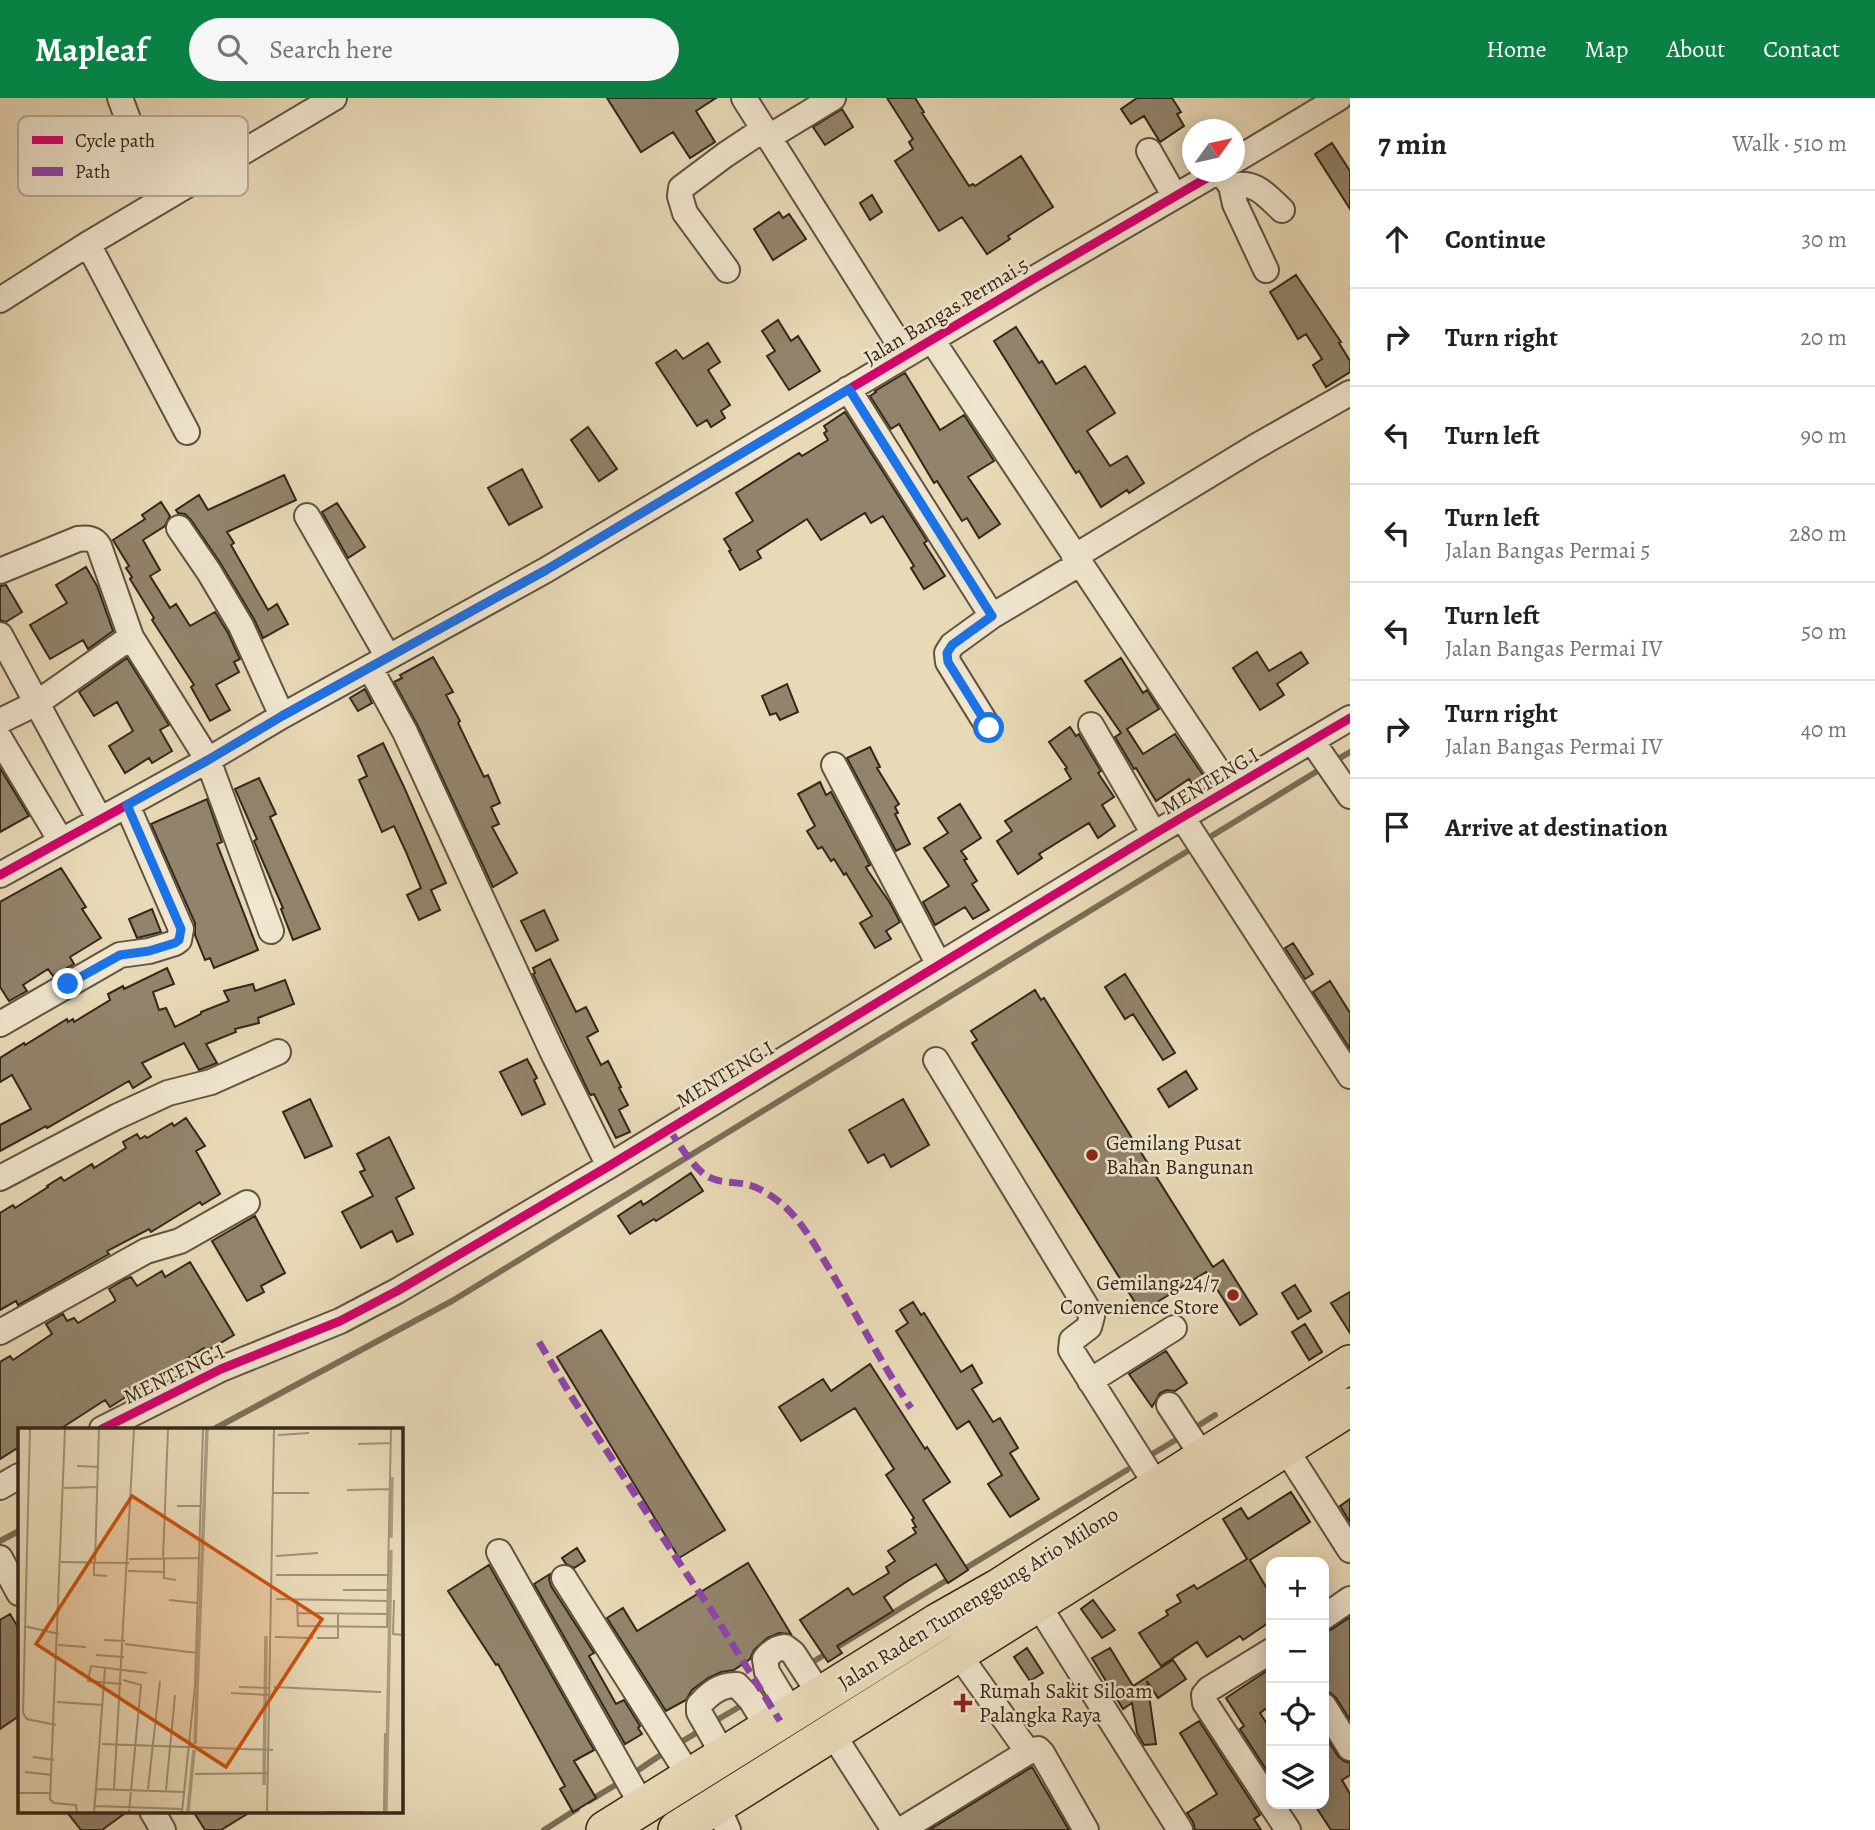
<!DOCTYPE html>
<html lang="en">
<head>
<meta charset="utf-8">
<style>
	:root { --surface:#fff; --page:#f6f6f6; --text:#202124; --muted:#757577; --line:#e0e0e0; --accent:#0b8043 }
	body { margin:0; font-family:Alegreya,serif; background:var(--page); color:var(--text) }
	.controls { position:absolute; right:21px; bottom:21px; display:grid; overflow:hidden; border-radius:14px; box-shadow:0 4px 18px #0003 }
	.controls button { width:63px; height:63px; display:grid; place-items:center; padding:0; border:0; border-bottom:2px solid var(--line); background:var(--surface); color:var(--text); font:35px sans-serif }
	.compass { position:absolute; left:1182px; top:21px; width:63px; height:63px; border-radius:50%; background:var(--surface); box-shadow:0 4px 18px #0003; rotate:57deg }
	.stop { position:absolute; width:21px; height:21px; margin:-16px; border:5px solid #1a73e8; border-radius:50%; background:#fff }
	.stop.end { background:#1a73e8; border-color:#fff; box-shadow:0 2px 7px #0008 }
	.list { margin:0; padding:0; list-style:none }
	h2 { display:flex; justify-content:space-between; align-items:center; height:91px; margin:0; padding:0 28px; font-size:30px }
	h2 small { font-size:23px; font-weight:400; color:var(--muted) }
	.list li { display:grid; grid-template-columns:46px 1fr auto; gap:21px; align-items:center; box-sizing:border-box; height:98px; padding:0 28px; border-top:2px solid var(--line) }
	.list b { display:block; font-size:26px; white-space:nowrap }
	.list p { margin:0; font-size:23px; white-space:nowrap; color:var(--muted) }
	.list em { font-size:23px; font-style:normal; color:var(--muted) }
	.icon { flex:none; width:38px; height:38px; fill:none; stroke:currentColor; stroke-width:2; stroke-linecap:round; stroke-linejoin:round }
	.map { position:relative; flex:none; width:1350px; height:1732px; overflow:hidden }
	header { display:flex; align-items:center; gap:42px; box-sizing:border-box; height:98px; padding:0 35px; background:var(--accent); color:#fff }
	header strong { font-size:33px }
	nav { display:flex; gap:38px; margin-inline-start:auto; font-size:24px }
	.search { width:490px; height:63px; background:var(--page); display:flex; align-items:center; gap:18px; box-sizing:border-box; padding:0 24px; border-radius:38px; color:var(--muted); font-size:26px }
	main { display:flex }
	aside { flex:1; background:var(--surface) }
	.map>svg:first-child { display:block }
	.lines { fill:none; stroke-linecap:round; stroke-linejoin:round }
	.stream { stroke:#7b6e58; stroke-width:6 }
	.building { fill:#92846c; stroke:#33271a; stroke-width:2 }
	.minor-casing { stroke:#605441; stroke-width:28 }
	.highway-casing { stroke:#33271a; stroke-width:40 }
	.minor { stroke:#f1e7d0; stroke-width:24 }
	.highway { stroke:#e9dab7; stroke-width:37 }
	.quiet { stroke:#8e44ad; stroke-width:7; stroke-dasharray:14 7; stroke-linecap:butt }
	.cycleway-casing { stroke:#f1e7d0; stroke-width:13 }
	.cycleway { stroke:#d6006c; stroke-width:9 }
	.route { stroke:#1a73e8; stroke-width:9 }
	.poi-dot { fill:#8f2418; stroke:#f1e7d0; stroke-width:2.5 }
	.labels { text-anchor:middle; stroke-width:5; stroke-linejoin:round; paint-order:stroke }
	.street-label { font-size:21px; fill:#33271a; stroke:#f1e7d0 }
	.poi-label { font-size:21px; fill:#33271a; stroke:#f1e7d0; text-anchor:start }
	.inset-river { fill:none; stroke:#ab9d82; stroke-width:3.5 }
	.inset-road { fill:none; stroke:#a09278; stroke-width:2 }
	.view { fill:#cd520e; fill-opacity:0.15; stroke:#cd520e; stroke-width:3.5 }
	.inset-edge { fill:none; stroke:#33271a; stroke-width:3.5 }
	.key { fill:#f1e7d0; stroke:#b8ad99; stroke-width:2 }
	.key-label { font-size:19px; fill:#33271a }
</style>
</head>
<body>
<header>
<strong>Mapleaf</strong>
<div class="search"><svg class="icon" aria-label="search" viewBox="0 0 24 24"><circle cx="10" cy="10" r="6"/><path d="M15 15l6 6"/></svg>Search here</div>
<nav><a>Home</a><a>Map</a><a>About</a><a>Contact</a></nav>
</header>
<main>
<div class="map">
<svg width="1350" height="1732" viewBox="0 0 1350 1732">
	<rect width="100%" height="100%" fill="#e9dab7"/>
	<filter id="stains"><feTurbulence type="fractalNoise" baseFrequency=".00286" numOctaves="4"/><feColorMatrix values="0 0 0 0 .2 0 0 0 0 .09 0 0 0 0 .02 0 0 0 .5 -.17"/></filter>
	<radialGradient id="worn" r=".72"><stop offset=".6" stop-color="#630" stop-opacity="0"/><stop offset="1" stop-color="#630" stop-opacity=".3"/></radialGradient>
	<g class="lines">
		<path class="stream" d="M1333 664 1350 654
			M1205 742 1324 669
			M214 1331 452 1203 1196 748
			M1193 1331 1215 1317
			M1154 1355 1184 1337
			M0 1443 19 1433
			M961 1473 1127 1372
			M806 1568 952 1479
			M710 1626 746 1605
			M678 1646 701 1632
			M631 1677 668 1652
			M589 1703 622 1683
			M544 1732 577 1711"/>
	</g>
	<path class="building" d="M607 0H716L696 13 715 44 690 60 673 34 641 54Z
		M887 0H915L924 14 922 15 969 88 973 86 975 88 1021 58 1053 109 1008 138 1010 141 987 156 962 119 939 133 895 63 913 51 909 44 913 41Z
		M1137 0H1172L1181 14 1177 16 1184 28 1160 44 1144 18 1131 26 1121 11Z
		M842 11 853 29 825 47 813 29Z
		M1332 45 1350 73V111L1315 56Z
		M872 97 882 114 870 122 860 105Z
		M779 114 783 120 789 116 806 141 773 162 754 131Z
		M1296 177 1341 244 1339 245 1350 263V274L1326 289 1313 267 1322 261 1306 236 1298 241 1270 194Z
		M778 222 791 243 798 238 820 273 789 292 767 258 775 253 762 233Z
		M1016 229 1039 265 1042 263 1056 286 1085 268 1115 315 1087 333 1110 368 1127 358 1144 385 1129 395 1127 392 1101 409 1079 373 1076 375 994 243Z
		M708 245 720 264 708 272 730 307 721 313 725 320 711 329 707 322 697 328 656 265 676 252 683 261Z
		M905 275 940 332 964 317 994 363 968 379 1000 426 979 440 967 420 962 423 937 383 934 385 899 326 891 331 870 298 876 294 875 293Z
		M845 314 927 443 924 445 945 478 924 491 911 470 914 468 883 418 871 425 865 415 821 442 807 421 757 453 761 460 740 472 729 453 731 452 724 441 753 423 736 395 799 355 802 358 828 342 824 335 827 333 824 328Z
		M588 329 617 371 599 383 571 342Z
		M522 371 542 409 509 427 488 390Z
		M284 377 296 402 227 434 234 445 231 447 268 512 277 506 288 526 263 540 254 521 221 466 191 422 185 416 178 415 176 412 199 397 208 412Z
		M161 404 170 418 165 428 143 442 160 472 150 478 170 510 176 506 190 528 215 514 228 535 240 561 234 564 239 574 216 587 230 612 210 623 191 589 194 587 152 522 154 520 130 481 132 479 126 470 129 468 113 442 145 421 142 417Z
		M337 405 365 449 348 460 322 414Z
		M86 469 97 488 113 533 88 551 83 542 50 561 30 527 67 505 56 487Z
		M6 487 22 514 6 524 0 522V488Z
		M1257 554 1269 573 1301 554 1308 565 1277 586 1284 597 1260 612 1233 570Z
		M433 559 453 594 446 597 460 623 458 625 484 679 488 677 500 705 491 709 499 726 492 729 517 775 493 789 418 628 394 584 402 580 400 577Z
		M127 560 169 627 160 632 172 653 152 665 149 660 125 675 109 648 133 633 117 604 94 618 79 594Z
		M1121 560 1143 595 1147 592 1159 611 1127 631 1143 656 1175 636 1205 680 1193 687 1189 681 1156 703 1136 670 1134 671 1115 639 1121 635 1085 583Z
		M787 586 798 614 780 622 776 615 770 617 762 598Z
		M365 591 372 605 358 613 350 600Z
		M1070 629 1076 638 1079 636 1081 640 1101 673 1098 675 1114 699 1102 707 1115 728 1098 740 1089 725 1039 756 1042 760 1018 776 997 743 1012 733 1005 723 1071 681 1065 671 1067 670 1049 644Z
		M383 645 404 689 446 785 431 792 440 812 419 822 407 797 421 790 406 754 394 728 382 734 359 682 367 678 358 658Z
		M870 649 880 669 877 670 899 706 895 709 898 715 895 716 910 746 896 753 847 660Z
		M0 670 29 718 0 734Z
		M259 680 276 716 270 719 320 831 293 842 281 811 283 810 254 743 257 741 235 691Z
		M820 684 826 697 831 694 870 767 866 769 868 773 890 805 900 824 886 833 891 841 875 850 860 825 872 818 846 775 844 777 834 761 831 763 822 749 818 751 807 733 815 728 798 696Z
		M207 701 222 744 217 746 258 852 214 870 210 860 205 862 195 837V825L151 726Z
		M960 706 981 740 961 753 967 761 964 762 977 783 972 786 989 812 973 821 965 809 935 827 923 804 949 788 924 750 948 735 938 720Z
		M61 770 86 809 82 811 101 840 70 859 74 866 53 878 48 871 23 887 27 893 9 903 0 889V804Z
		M152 811 161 834 137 840 129 821Z
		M544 812 558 842 536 853 521 823Z
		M1293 845 1313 876 1305 881 1285 850Z
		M550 861 576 914 586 909 598 933 587 939 601 967 608 963 621 989 619 990 628 1007 619 1012 630 1034 616 1040 594 996 591 997 589 995 533 876 535 875 533 870Z
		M167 870 174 886 153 894 159 912 166 910 175 929 201 916V914L229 903 224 893 253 886 255 893 285 882 294 906 258 920 259 925 235 931 236 934 206 946 217 965 199 972 184 945 142 965 151 979 133 990 129 983 47 1030 46 1028 0 1053V1027L31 1011 12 977 0 984V960L24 945 25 947 67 921 68 924 73 921 74 924 110 902 108 896 123 888 124 891Z
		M1125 876 1175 955 1163 962 1133 916 1125 921 1105 889Z
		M1330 883 1350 915V951L1313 894Z
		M1035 892 1041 902 1044 900 1213 1169 1223 1162 1257 1216 1240 1227 1206 1174 1141 1214 972 945 977 942 971 933Z
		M527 961 537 980 534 982 545 1006 522 1017 500 974Z
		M1186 973 1197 991 1169 1009 1158 991Z
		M310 1001 332 1048 305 1060 283 1014Z
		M903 1001 929 1047 891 1069 884 1056 868 1065 849 1032Z
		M186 1020 205 1048 196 1053 220 1096 202 1107 200 1104 151 1134 149 1131 107 1153 109 1156 18 1207 16 1203 0 1212V1115L13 1107 15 1110 48 1089 47 1088 61 1079 64 1083 92 1066 94 1070 126 1050 123 1044 137 1036 140 1041 145 1038 147 1040 172 1025 174 1028Z
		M389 1039 414 1090 396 1100 413 1136 397 1144 392 1133 361 1150 342 1114 373 1098 360 1074 365 1072 357 1056Z
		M691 1075 703 1093 656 1123 654 1121 630 1136 618 1118 641 1103 643 1107Z
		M255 1118 285 1175 261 1188 264 1194 247 1203 212 1143Z
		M190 1164 234 1237 212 1250 205 1253 204 1250 110 1309 105 1302 60 1331H19V1349L0 1361V1264L10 1258 13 1262 52 1236 46 1226 63 1216 67 1223 74 1220 78 1225 115 1203V1201L109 1191 124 1182 131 1179 137 1188 162 1173 165 1179Z
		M1295 1187 1311 1213 1298 1221 1282 1195Z
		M1350 1194V1235L1331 1205Z
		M913 1204 921 1217 924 1215 961 1274 972 1267 982 1285 972 1291 993 1324 1000 1320 1018 1350 1010 1355 1039 1401 1010 1419 988 1386 1002 1377 969 1323 957 1331 896 1233 908 1225 900 1212Z
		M1305 1226 1322 1254 1309 1262 1292 1234Z
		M601 1232 725 1432 679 1460 557 1259Z
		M1166 1253 1187 1285 1175 1293 1167 1292 1160 1295 1152 1309 1129 1276Z
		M870 1266 925 1351 927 1349 950 1384 923 1402 968 1472 948 1485 936 1466 906 1484 884 1499 893 1513 837 1548 842 1555 828 1564 800 1522 848 1490 853 1497 889 1475 886 1469 895 1463 888 1453 916 1435 913 1430 916 1429 912 1422 914 1420 886 1377 894 1371 855 1310 801 1343 779 1309 823 1281 831 1293Z
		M1291 1394 1310 1424 1250 1462 1266 1489 1271 1486V1523L1243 1542 1240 1538 1207 1559 1197 1544 1161 1568 1139 1535 1168 1517 1166 1513 1181 1504 1177 1497 1194 1487 1197 1491 1247 1461 1223 1421 1241 1410 1248 1421Z
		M1350 1401V1424L1340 1408Z
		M577 1450 585 1463 574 1470 566 1466 562 1460Z
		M748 1465 791 1536 779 1535 767 1540 754 1552 750 1561 734 1572 721 1574 708 1580 692 1592 686 1602 666 1613 607 1520 623 1510 637 1533Z
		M489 1467 594 1652 574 1663 596 1700 573 1714 560 1691 565 1688 498 1566 496 1567 448 1493Z
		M550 1476 549 1481 551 1488 594 1555 589 1558 616 1606 624 1602 640 1628 638 1630 642 1636 625 1646 534 1486Z
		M1093 1502 1115 1532 1102 1540 1081 1511Z
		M10 1516 19 1531V1618L0 1631V1522Z
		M1350 1519V1622L1336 1600 1330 1595 1324 1593V1534L1332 1531Z
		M1027 1550 1043 1575 1030 1583 1014 1559Z
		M1110 1550 1133 1588 1173 1562 1186 1581 1158 1600 1147 1583 1156 1646 1144 1647 1137 1635 1132 1605 1123 1611 1092 1560Z
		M1271 1570V1607L1260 1615 1271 1632V1679L1240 1631 1244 1628 1226 1600Z
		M1199 1623 1260 1717 1254 1721 1261 1732H1195L1193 1724 1187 1715 1217 1696 1180 1635Z
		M1324 1636 1338 1658 1344 1663 1350 1665V1677L1342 1682 1350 1696V1732H1331L1314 1706H1324Z
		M1032 1669 1069 1732H929Z
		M66 1713H128L102 1732H81Z
		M193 1713H252L221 1732H205Z"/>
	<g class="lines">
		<g class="minor-casing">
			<path id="minor" d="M120 0 159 104
				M744 0 906 257
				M769 39 833 0
				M1149 53 1174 97
				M1234 63 1339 0
				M1221 74 1231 88 1235 106 1266 172
				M1231 88C1255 82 1266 97 1282 112
				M88 146 187 334
				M727 172 685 115 680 98 681 90 725 57 764 31
				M0 202 88 146 334 0
				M932 242 1230 691
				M848 291 992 518
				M307 418 388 559
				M179 430 209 474 241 528 282 618
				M1074 459 1255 349 1350 295
				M0 473 78 441C87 440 94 440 99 448L131 539 208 662 271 833
				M0 537 100 722
				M370 570 405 634 552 953 609 1068
				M0 623 37 605 131 539
				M1091 627 1154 736
				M989 630 948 564 947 555 952 547 992 518 1079 466
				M0 641 61 743
				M1312 643 1350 698
				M834 667 939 867
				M1182 719 1350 978
				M0 777 208 662 282 618 546 472 1035 180 1217 74
				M0 926 120 857 149 853 175 845 179 842 181 831 127 707
				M936 962 1092 1218 1089 1229 1072 1242 1071 1252 1157 1388
				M0 1080 116 1019 168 995 211 984 278 954
				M0 1234 146 1153 180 1143 247 1105
				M1090 1283 1174 1230
				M1169 1307 1203 1359
				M102 1331 221 1271 340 1223 397 1193 609 1068 1154 736 1350 620
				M1285 1350 1350 1452
				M0 1389 19 1378
				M499 1454 643 1709
				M0 1460 19 1495
				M564 1480 690 1679
				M1037 1505 1180 1732
				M1324 1519 1350 1501
				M1271 1553 1209 1591 1204 1597 1205 1605 1288 1732
				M957 1554 1028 1654
				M1324 1608 1350 1650
				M792 1615 767 1574 765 1561C771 1554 776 1550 785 1549L793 1555 821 1598
				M832 1635 894 1732
				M724 1658 699 1614V1607C710 1595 721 1586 737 1587L751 1602 768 1630
				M717 1707 728 1732
				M152 1713 163 1732
				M901 1732 1028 1654 1038 1651 1042 1655 1086 1732"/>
		</g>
		<g class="highway-casing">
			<path id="highway" d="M605 1732 938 1524 998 1490 1350 1266
				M677 1732 1350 1309"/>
		</g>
		<use href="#minor" class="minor"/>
		<use href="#highway" class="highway"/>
		<path class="quiet" d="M669 1031C679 1046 690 1065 705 1077 717 1085 732 1084 746 1086 763 1090 783 1105 794 1118 808 1134 819 1154 830 1172 857 1217 881 1265 911 1310
			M539 1244 573 1301 686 1475 712 1513 780 1623"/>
		<g class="cycleway-casing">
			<path id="cycleway" d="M0 777 208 662 282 618 546 472 1035 180 1217 74
				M102 1331 221 1271 340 1223 397 1193 609 1068 1154 736 1350 620"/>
		</g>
		<use href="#cycleway" class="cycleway"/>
	</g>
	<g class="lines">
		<path class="route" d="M68 886 120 857 149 853 175 845 179 842 181 831 127 707 208 662 282 618 546 472 849 291 992 518 952 547 947 555 948 564 989 630"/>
	</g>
	<g class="poi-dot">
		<circle cx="1092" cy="1057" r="7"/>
		<circle cx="1233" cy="1197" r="7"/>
		<path d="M959.5 1594.5h7v7h7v7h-7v7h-7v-7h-7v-7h7z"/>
	</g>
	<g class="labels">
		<g class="street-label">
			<text transform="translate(946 213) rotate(-31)" y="7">Jalan Bangas Permai 5</text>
			<text transform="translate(1210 683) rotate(-31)" y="7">MENTENG I</text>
			<text transform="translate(725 976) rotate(-31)" y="7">MENTENG I</text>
			<text transform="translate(174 1276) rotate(-26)" y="7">MENTENG I</text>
			<text transform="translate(978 1500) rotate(-32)" y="7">Jalan Raden Tumenggung Ario Milono</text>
		</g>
		<g class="poi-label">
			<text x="1106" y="1052">Gemilang Pusat<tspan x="1106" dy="24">Bahan Bangunan</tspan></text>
			<text x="1219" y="1192" text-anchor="end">Gemilang 24/7<tspan x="1219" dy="24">Convenience Store</tspan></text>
			<text x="979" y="1600">Rumah Sakit Siloam<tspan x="979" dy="24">Palangka Raya</tspan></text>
		</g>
	</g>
	<g transform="translate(18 1330)">
		<rect width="385" height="385" fill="#e9dab7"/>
		<path class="inset-river" d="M373 110 374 49M177 316 189 1M246 357 248 208M170 384 176 322M368 384 373 122"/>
		<path class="inset-road" d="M12 1 5 285 9 291 38 297M47 1 32 371 36 375 58 377 59 384M260 7 291 5M340 16 373 15M59 38 81 39M46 60 80 59M329 62 372 61M255 65H291M159 78H183M258 128 300 125M111 131 181 130M145 131 150 1M146 131V150L158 152M43 134 111 135M76 134V147L89 148M77 134 81 1M110 143 146 144M258 147H370M325 162H370M258 171 370 173M279 171 280 198 369 199 373 1M151 172 180 175M376 172 375 206 385 207M279 185 369 186M6 198 41 206M257 209 295 210M299 210H320V186M86 212 107 213M107 216 179 225M40 217 68 219M78 227 106 229M87 240 78 361 166 364M105 252 123 257 111 384M104 256 70 253 73 238 129 245M221 259 251 260M256 259 363 264M213 265 251 267M39 274 85 277M84 316 255 322M15 329 36 332M7 344 34 347M177 346 249 345M96 361 116 1M130 361 142 253M148 362 157 267M0 365H33M77 378 164 381M76 384 78 361M164 384 177 257 185 1M249 384 256 1M308 384H345M366 384 367 305"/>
		<path class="view" d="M114 68 304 191 208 339 18 216Z"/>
		<rect width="385" height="385" class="inset-edge"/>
	</g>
	<rect x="18" y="18" width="230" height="80" rx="10" class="key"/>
	<rect x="32" y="38" width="31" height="8" fill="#d6006c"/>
	<rect x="32" y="69" width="31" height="9" fill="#8e44ad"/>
	<g class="key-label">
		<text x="75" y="49">Cycle path</text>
		<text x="75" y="80">Path</text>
	</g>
	<rect width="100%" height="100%" filter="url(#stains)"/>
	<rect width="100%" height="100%" fill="url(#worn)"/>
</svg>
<div class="controls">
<button>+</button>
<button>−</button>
<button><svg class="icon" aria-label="locate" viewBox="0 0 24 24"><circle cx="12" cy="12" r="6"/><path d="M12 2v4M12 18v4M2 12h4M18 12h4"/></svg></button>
<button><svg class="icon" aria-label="layers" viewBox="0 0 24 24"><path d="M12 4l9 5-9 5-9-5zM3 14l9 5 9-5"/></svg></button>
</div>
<svg class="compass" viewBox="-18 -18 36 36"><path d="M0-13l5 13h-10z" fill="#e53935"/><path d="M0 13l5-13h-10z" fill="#757577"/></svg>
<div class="stop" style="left:989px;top:630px"></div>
<div class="stop end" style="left:68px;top:886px"></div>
</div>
<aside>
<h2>7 min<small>Walk · 510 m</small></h2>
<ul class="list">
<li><svg class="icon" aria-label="ahead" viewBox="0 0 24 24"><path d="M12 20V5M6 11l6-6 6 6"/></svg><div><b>Continue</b></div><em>30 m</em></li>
<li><svg class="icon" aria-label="right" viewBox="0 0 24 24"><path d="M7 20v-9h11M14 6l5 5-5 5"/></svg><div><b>Turn right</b></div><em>20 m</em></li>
<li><svg class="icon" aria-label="left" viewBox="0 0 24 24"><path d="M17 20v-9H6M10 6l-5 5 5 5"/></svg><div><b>Turn left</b></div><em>90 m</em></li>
<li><svg class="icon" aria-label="left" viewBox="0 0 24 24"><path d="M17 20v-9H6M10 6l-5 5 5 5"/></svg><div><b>Turn left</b><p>Jalan Bangas Permai 5</p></div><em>280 m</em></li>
<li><svg class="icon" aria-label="left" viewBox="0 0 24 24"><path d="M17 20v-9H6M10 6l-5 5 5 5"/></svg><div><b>Turn left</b><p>Jalan Bangas Permai IV</p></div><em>50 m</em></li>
<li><svg class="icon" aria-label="right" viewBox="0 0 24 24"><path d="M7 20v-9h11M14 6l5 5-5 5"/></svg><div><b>Turn right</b><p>Jalan Bangas Permai IV</p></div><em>40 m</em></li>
<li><svg class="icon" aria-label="arrive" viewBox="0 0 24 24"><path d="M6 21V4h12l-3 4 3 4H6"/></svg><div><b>Arrive at destination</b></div></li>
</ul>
</aside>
</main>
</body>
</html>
